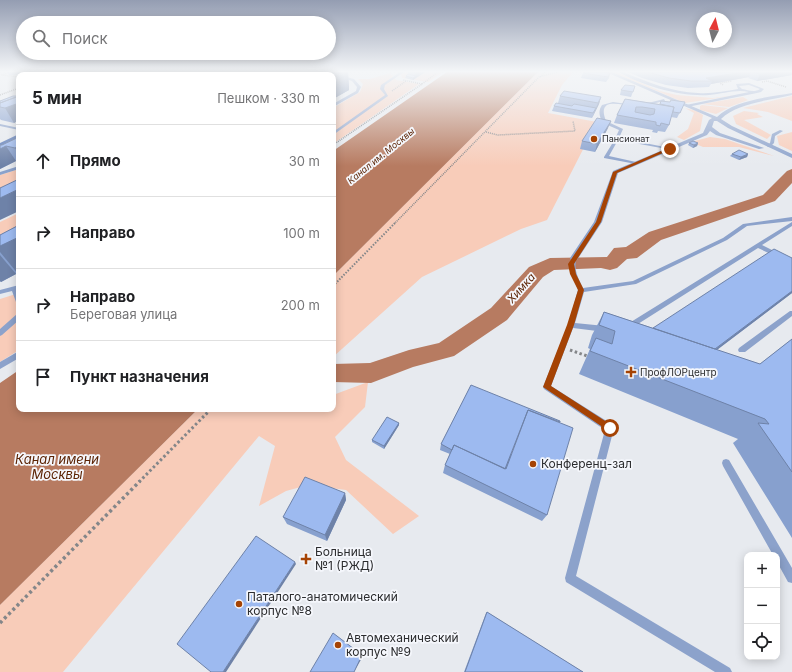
<!DOCTYPE html>
<html lang="ru">
<head>
<meta charset="utf-8">
<style>
	:root { --surface:#fff; --page:#f2f2f2; --text:#202124; --muted:#757577; --line:#e0e0e0 }
	body { margin:0; font-family:Inter,sans-serif; background:var(--page); color:var(--text) }
	.controls { position:absolute; right:12px; bottom:12px; display:grid; overflow:hidden; border-radius:8px; box-shadow:0 2px 10px #0003 }
	.controls button { width:36px; height:36px; display:grid; place-items:center; padding:0; border:0; border-bottom:1px solid var(--line); background:var(--surface); color:var(--text); font:20px sans-serif }
	.compass { position:absolute; left:696px; top:12px; width:36px; height:36px; border-radius:50%; background:var(--surface); box-shadow:0 2px 10px #0003; rotate:7deg }
	.stop { position:absolute; width:12px; height:12px; margin:-9px; border:3px solid #a54304; border-radius:50%; background:#fff }
	.stop.end { background:#a54304; border-color:#fff; box-shadow:0 1px 4px #0008 }
	.list { margin:0; padding:0; list-style:none }
	h2 { display:flex; justify-content:space-between; align-items:center; height:52px; margin:0; padding:0 16px; font-size:17px }
	h2 small { font-size:13px; font-weight:400; color:var(--muted) }
	.list li { display:grid; grid-template-columns:26px 1fr auto; gap:12px; align-items:center; box-sizing:border-box; height:72px; padding:0 16px; border-top:1px solid var(--line) }
	.list b { display:block; font-size:15px; white-space:nowrap }
	.list p { margin:0; font-size:13px; white-space:nowrap; color:var(--muted) }
	.list em { font-size:13px; font-style:normal; color:var(--muted) }
	.icon { flex:none; width:22px; height:22px; fill:none; stroke:currentColor; stroke-width:2; stroke-linecap:round; stroke-linejoin:round }
	.map { position:relative; flex:none; width:792px; height:672px; overflow:hidden }
	.search { position:absolute; background:var(--surface); box-shadow:0 2px 10px #0003; left:16px; top:16px; width:320px; height:44px; display:flex; align-items:center; gap:10px; box-sizing:border-box; padding:0 14px; border-radius:22px; color:var(--muted); font-size:15px }
	.panel { position:absolute; background:var(--surface); box-shadow:0 2px 10px #0003; left:16px; top:72px; width:320px; height:340px; border-radius:8px }
	.map>svg:first-child { display:block }
	.green { fill:#f8ccb9 }
	.water { fill:#b77b61 }
	.lines { fill:none; stroke-linecap:round; stroke-linejoin:round }
	.river { fill:#b77b61; fill-rule:evenodd }
	.path-far3 { stroke:#848689; stroke-width:1.5; stroke-dasharray:1 1; stroke-linecap:butt }
	.path-far2 { stroke:#848689; stroke-width:2; stroke-dasharray:1.5 1.5; stroke-linecap:butt }
	.path-far1 { stroke:#848689; stroke-width:3; stroke-dasharray:2.5 2.5; stroke-linecap:butt }
	.path { stroke:#848689; stroke-width:3.5; stroke-dasharray:3 3; stroke-linecap:butt }
	.service { fill:#8ca2cb; fill-rule:evenodd }
	.minor { fill:#8ca2cb; fill-rule:evenodd }
	.secondary { fill:#5f7eb9; fill-rule:evenodd }
	.wall { fill:#87a0ce }
	.shaded-wall { fill:#6e82a8 }
	.building { fill:#9dbaf0; stroke:#6e82a8; fill-rule:evenodd }
	.route { fill:#a54304 }
	.poi-dot { fill:#a54304; stroke:#f5f7fc; stroke-width:1.5 }
	.labels { text-anchor:middle; stroke-width:3.5; stroke-linejoin:round; paint-order:stroke }
	.far-poi-label { font-size:9px; fill:#2b2c2e; stroke:#f5f7fc; text-anchor:start }
	.far-water-label { font-size:9px; font-style:italic; fill:#5c2405; stroke:#f5f7fc }
	.poi-label { font-size:10px; fill:#2b2c2e; stroke:#f5f7fc; text-anchor:start }
	.water-label { font-size:11px; font-style:italic; fill:#5c2405; stroke:#f5f7fc }
	.near-poi-label { font-size:12px; fill:#2b2c2e; stroke:#f5f7fc; text-anchor:start }
	.near-water-label { font-size:13px; font-style:italic; fill:#5c2405; stroke:#f5f7fc }
</style>
</head>
<body>
<div class="map">
<svg width="792" height="672" viewBox="0 0 792 672">
	<rect width="100%" height="100%" fill="#e7eaef"/>
	<path class="green" d="M405 72H443L428 82 402 78 401 74Z
		M538 72H573L562 85 548 113 597 122 547 220 521 229 422 277 333 357V276Z
		M612 72H616L660 91 677 95 713 98 744 94 685 103Z
		M390 73 396 80 419 84 333 144V108L360 92 363 84 358 79H370Z
		M792 96V121L768 112 743 108Z
		M743 97 748 100 729 107 702 104Z
		M702 105 728 108 716 114 700 110V106Z
		M685 108 697 111 703 115 700 131 684 140 677 137 688 129 694 113Z
		M744 111 759 113 757 114 763 117 744 120 771 135 767 139 736 124 733 116Z
		M792 132V151L779 145 777 136Z
		M710 137 725 139 774 156 739 147H703L691 142Z
		M19 169V193L0 194V175Z
		M19 213V249L0 259V222Z
		M19 293V350L0 362V299Z
		M368 382 365 407 335 437 346 460 419 516 393 534 346 490 308 485 286 491 259 506 275 446 259 436 63 672H0V605L198 409H333V395Z"/>
	<path class="water" d="M447 72H538L333 276V151Z
		M19 370V409H198L0 605V383Z"/>
	<g class="lines">
		<path class="river" d="M792 169V183L775 201 661 240 637 258 627 259 617 268 610 270 601 268 554 270 543 277 507 320 454 356 413 367 371 383 333 382V364L370 363 409 350 439 343 491 308 529 267 550 258 607 257 614 248 626 247 649 232 763 195 787 171Z"/>
		<path class="path-far3" d="M10 72 2 75 19 77
			M71 75 78 72
			M540 77 545 72
			M762 82 767 81 786 87
			M422 84 438 72
			M723 85 720 83 732 81
			M392 91 406 81
			M0 95 19 88
			M486 132 498 135 575 131 573 121
			M333 145 422 84 403 80
			M394 224 539 77 558 72"/>
		<path class="path-far2" d="M333 286 395 223"/>
		<path class="path-far1" d="M570 350 590 357
			M139 482 211 409"/>
		<path class="path" d="M0 623 140 481"/>
		<path class="service" d="M208 72H219L244 75 211 73 207 75H203Z
			M249 72H253L249 75H245Z
			M400 72H404L385 85 384 89 388 96 333 135V132L385 95 380 89 381 85Z
			M619 72H623C647 82 672 92 698 93 712 94 725 91 738 89L736 84 749 83 764 89 761 92 757 93 687 107H686V105L749 92C736 89 723 94 709 95 682 97 642 86 619 72ZM749 85 760 89C754 93 748 90 742 89L739 86Z
			M340 75 354 79 361 87 358 93 333 107V104L356 91 357 87 352 81 340 77Z
			M664 99 665 101 642 106 640 105Z
			M613 102 634 105 632 106C617 104 597 98 606 121L623 129 619 138 670 148 672 149V150L618 140 609 156 636 162V164L604 158V157L615 139 619 130 603 123C599 116 598 111 602 105Z
			M0 124 19 128V130L0 126Z
			M780 130 783 131 775 136 774 143 770 147H768L767 146 770 143 772 134Z
			M19 166V169L0 175V172Z
			M792 217V221L747 226 727 240 636 284 584 292 575 323 605 326 608 329 605 332 573 328 551 386 613 425 614 428 576 576 730 668 732 672H715L566 582 565 578 605 430 544 389 543 387 568 325 578 290 570 270V262L572 257 574 256 577 258C573 269 578 278 583 288L633 281 723 238 743 224Z
			M792 222V226L762 245 792 260V264L758 248 630 329H626L625 327 626 325Z
			M19 285V289H18L19 293V304L16 302 12 291 0 294V290Z
			M790 311H792V316L745 352H739L738 350 739 348Z
			M17 314H19V320L2 335 0 336V329Z
			M19 351V358L0 369V362Z
			M726 459 729 460 792 568V583L788 582 777 562V555H773L723 466 722 463 723 460Z"/>
		<path class="minor" d="M606 72H612L717 117C734 100 770 97 792 93V95C771 100 737 103 721 119L732 126 792 154V158L728 128 717 121H714L712 127 720 133 764 148 759 149 716 135 710 131 707 135 618 173 602 222 577 260H571L570 258 594 222 613 171 703 133 709 120 712 118Z"/>
		<path class="secondary" d="M156 72H161L157 75H151Z
			M19 134V138L0 147V143Z"/>
	</g>
	<path class="wall" d="M7 72H70L71 74 69 75H9Z
		M85 72H132L125 75H86Z
		M232 72H245L243 73Z
		M255 72H291L288 75H255L258 74H256Z
		M302 72H348L349 87V90L333 99V75H303Z
		M408 72H425L413 80 405 78 406 76 408 74Z
		M628 72H792V75L757 81 748 78 749 77 711 84 709 87 688 88 666 85 642 78Z
		M583 73H610L609 78 606 82 581 78Z
		M635 86 631 97 620 95 621 90Z
		M19 95V120L14 123 1 120 0 119V101Z
		M560 96 601 97 599 104 592 118 552 111 554 106 558 103Z
		M625 99 659 104 670 102 671 100 685 102 677 118 671 117 669 125 665 132 658 131 657 133 652 132 653 130 614 123 617 115Z
		M608 128 595 152 580 149 582 141Z
		M19 137V162L16 161 0 169V145H2Z
		M689 143H698L697 146 693 148 688 145Z
		M732 154H748L747 157 739 160 730 156Z
		M19 225V275L16 274 1 282 0 281V235Z
		M792 258V293L717 350 760 364 792 339V538L733 443 738 439 579 374 590 349 588 348 592 335 604 312 653 328Z
		M471 385 547 515 542 521 443 473 445 465 450 454 440 450 441 444Z
		M399 423V425L384 449 372 442V440Z
		M345 493 346 500 327 541 287 524 283 517Z
		M487 612 583 672H464L486 613Z"/>
	<path class="shaded-wall" d="M58 72H70L71 74 69 75H59Z
		M96 72H132L125 75H95L94 73Z
		M167 72H197L191 75H168Z
		M276 72H279V75H269Z
		M286 72H291L288 75H286Z
		M339 72H348L349 87V90L333 99V75Z
		M416 72H425L413 80V78L415 76Z
		M743 72H751L749 77 711 84 712 81 706 78Z
		M775 72H792V75L757 81 760 74Z
		M601 97 599 104 592 118 598 103Z
		M19 103V120L14 123 5 108Z
		M611 121 608 128 595 152 597 144Z
		M698 143 697 146 693 148 694 145Z
		M6 146 16 161 0 169V149Z
		M19 146V154L15 148Z
		M748 154 747 157 739 160 741 157Z
		M19 189V211L0 220V198Z
		M19 237V275L0 252V246Z
		M0 255 16 274 1 282 0 281Z
		M792 291V293L690 370 695 365Z
		M399 423V425L384 449V446Z
		M345 493 346 500 327 541 325 535Z
		M295 562 296 564 226 672H223Z
		M362 655 363 656 354 672Z"/>
	<path class="building" d="M162 72H169L174 73 169 75H155Z
		M262 72H276L269 75H255Z
		M327 72H339L333 75H321Z
		M584 72H601L610 73 608 77 583 73Z
		M647 72H743L706 78 712 81H691L669 78Z
		M753 72H775L760 74Z
		M408 74 416 76 413 78 406 76Z
		M625 85 635 86 633 92 621 90Z
		M564 91 601 97 598 103 560 96Z
		M19 95V96L0 103V101L13 96H16Z
		M19 96V103L5 108 0 107V103Z
		M625 99 674 107 669 125 661 123 660 126 656 125V122L617 115ZM636 107H642L655 109 654 114 650 115 635 112Z
		M671 100 685 102 680 113 673 112 674 107 660 104 661 101 670 102Z
		M556 103 572 106 574 104 596 108 593 113 554 106Z
		M597 118 611 121 597 144 582 141Z
		M19 137V146L15 148 6 146 0 149V145H2Z
		M693 141 698 143 694 145 689 143Z
		M739 150 748 154 741 157 732 154Z
		M19 179V189L0 198V188Z
		M19 225V237L0 246V235Z
		M774 249 792 258V291L715 349 653 328Z
		M604 312 760 364 792 339V472L758 423 769 424 765 419 590 351 596 338 612 344 615 331 599 325Z
		M471 385 560 421V422L528 410 505 469 454 445 452 450 441 444Z
		M528 410 573 428 547 515 445 465 454 445 506 469Z
		M387 417 399 423 384 446 372 440Z
		M305 477 345 493 325 535 283 517Z
		M256 536 295 562 223 672H211L177 644Z
		M487 612 583 672H465Z
		M333 633 362 655 354 672H310Z"/>
	<linearGradient id="sky" x2="0" y2="1"><stop stop-color="#949db2"/><stop offset="0.43" stop-color="#f4f6f8"/><stop offset="1" stop-color="#f4f6f8" stop-opacity="0"/></linearGradient>
	<rect width="792" height="166" fill="url(#sky)"/>
	<path class="route" d="M668 148 672 149 617 173 601 222 574 264 576 274 584 290 574 325 551 386 613 426 614 428 610 432 543 387 567 325 578 290 570 274 568 264 596 222 613 172Z"/>
	<g class="poi-dot">
		<circle cx="594" cy="139" r="4"/>
		<path d="M629 366h4v4h4v4h-4v4h-4v-4h-4v-4h4z"/>
		<circle cx="533" cy="464" r="4"/>
		<path d="M304 553h4v4h4v4h-4v4h-4v-4h-4v-4h4z"/>
		<circle cx="239" cy="604" r="4"/>
		<circle cx="338" cy="645" r="4"/>
	</g>
	<g class="labels">
		<g class="far-poi-label">
			<text x="602" y="142">Пансионат</text>
		</g>
		<g class="far-water-label">
			<text transform="translate(381 156) rotate(-39)" y="3">Канал им. Москвы</text>
		</g>
		<g class="poi-label">
			<text x="640" y="376">ПрофЛОРцентр</text>
		</g>
		<g class="water-label">
			<text transform="translate(521 288) rotate(-48)" y="4">Химка</text>
		</g>
		<g class="near-poi-label">
			<text x="541" y="468">Конференц-зал</text>
			<text x="315" y="556">Больница<tspan x="315" dy="14">№1 (РЖД)</tspan></text>
			<text x="247" y="601">Паталого-анатомический<tspan x="247" dy="14">корпус №8</tspan></text>
			<text x="346" y="642">Автомеханический<tspan x="346" dy="14">корпус №9</tspan></text>
		</g>
		<g class="near-water-label">
			<text x="57" y="464">Канал имени<tspan x="57" dy="15">Москвы</tspan></text>
		</g>
	</g>
</svg>
<div class="controls">
<button>+</button>
<button>−</button>
<button><svg class="icon" aria-label="locate" viewBox="0 0 24 24"><circle cx="12" cy="12" r="6"/><path d="M12 2v4M12 18v4M2 12h4M18 12h4"/></svg></button>
</div>
<svg class="compass" viewBox="-18 -18 36 36"><path d="M0-13l5 13h-10z" fill="#e53935"/><path d="M0 13l5-13h-10z" fill="#757577"/></svg>
<div class="stop" style="left:610px;top:428px"></div>
<div class="stop end" style="left:670px;top:149px"></div>
<div class="search"><svg class="icon" aria-label="search" viewBox="0 0 24 24"><circle cx="10" cy="10" r="6"/><path d="M15 15l6 6"/></svg>Поиск</div>
<section class="panel">
<h2>5 мин<small>Пешком · 330 m</small></h2>
<ul class="list">
<li><svg class="icon" aria-label="ahead" viewBox="0 0 24 24"><path d="M12 20V5M6 11l6-6 6 6"/></svg><div><b>Прямо</b></div><em>30 m</em></li>
<li><svg class="icon" aria-label="right" viewBox="0 0 24 24"><path d="M7 20v-9h11M14 6l5 5-5 5"/></svg><div><b>Направо</b></div><em>100 m</em></li>
<li><svg class="icon" aria-label="right" viewBox="0 0 24 24"><path d="M7 20v-9h11M14 6l5 5-5 5"/></svg><div><b>Направо</b><p>Береговая улица</p></div><em>200 m</em></li>
<li><svg class="icon" aria-label="arrive" viewBox="0 0 24 24"><path d="M6 21V4h12l-3 4 3 4H6"/></svg><div><b>Пункт назначения</b></div></li>
</ul>
</section>
</div>
</body>
</html>
